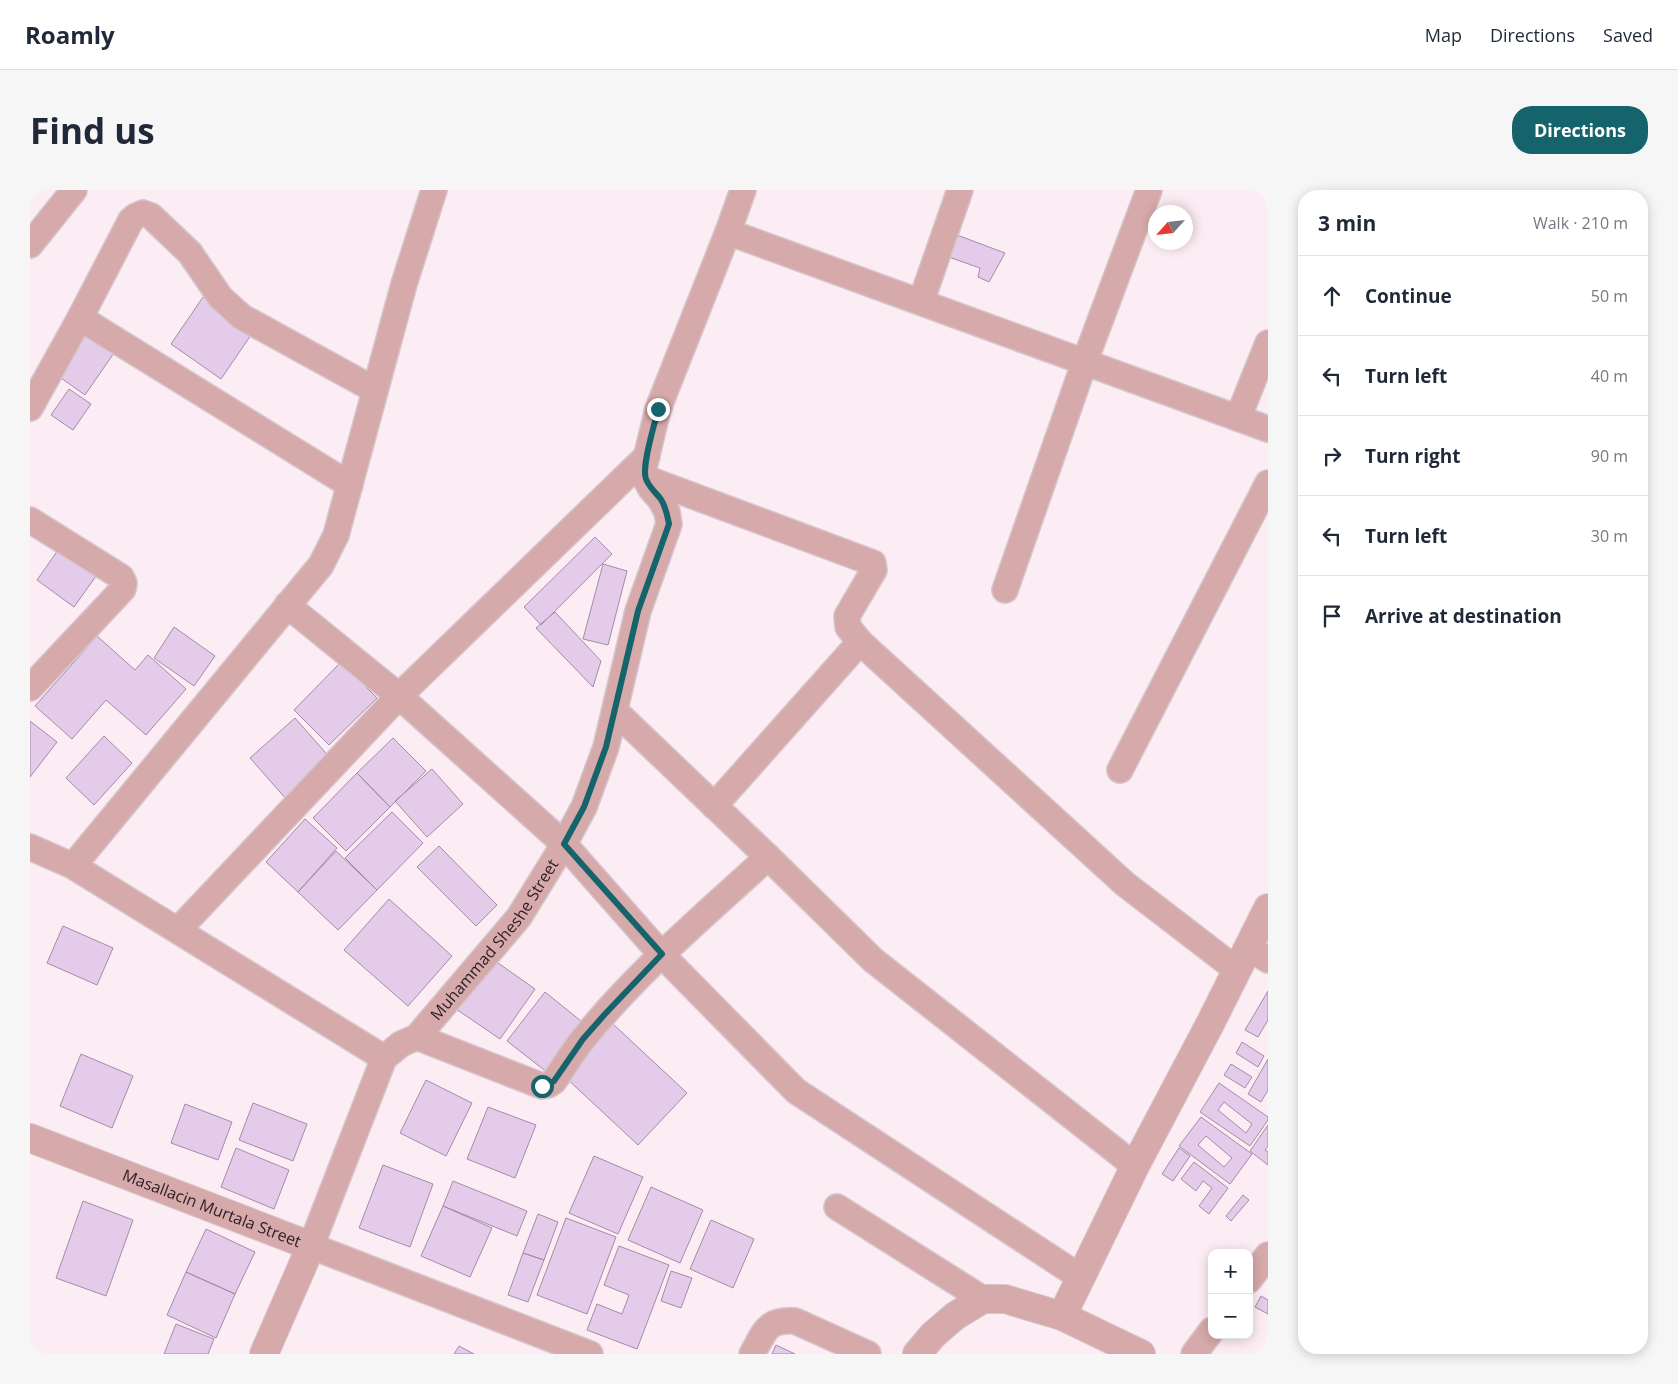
<!DOCTYPE html>
<html lang="en">
<head>
<meta charset="utf-8">
<style>
	:root { --surface:#fff; --page:#f6f6f7; --text:#1f2937; --muted:#747a83; --line:#e0e1e3; --accent:#16646b }
	body { margin:0; font-family:"Open Sans",sans-serif; background:var(--page); color:var(--text) }
	.controls { position:absolute; right:15px; bottom:15px; display:grid; overflow:hidden; border-radius:10px; box-shadow:0 2px 12px #0003 }
	.controls button { width:45px; height:45px; display:grid; place-items:center; padding:0; border:0; border-bottom:1px solid var(--line); background:var(--surface); color:var(--text); font:25px sans-serif }
	.compass { position:absolute; left:1118px; top:15px; width:45px; height:45px; border-radius:50%; background:var(--surface); box-shadow:0 2px 12px #0003; rotate:243deg }
	.stop { position:absolute; width:15px; height:15px; margin:-11px; border:4px solid #16646b; border-radius:50%; background:#fff }
	.stop.end { background:#16646b; border-color:#fff; box-shadow:0 1px 5px #0008 }
	.list { margin:0; padding:0; list-style:none }
	h2 { display:flex; justify-content:space-between; align-items:center; height:65px; margin:0; padding:0 20px; font-size:21px }
	h2 small { font-size:16px; font-weight:400; color:var(--muted) }
	.list li { display:grid; grid-template-columns:32px 1fr auto; gap:15px; align-items:center; box-sizing:border-box; height:80px; padding:0 20px; border-top:1px solid var(--line) }
	.list b { display:block; font-size:19px; white-space:nowrap }
	.list em { font-size:16px; font-style:normal; color:var(--muted) }
	.icon { flex:none; width:28px; height:28px; fill:none; stroke:currentColor; stroke-width:2; stroke-linecap:round; stroke-linejoin:round }
	.map { position:relative; flex:none; width:1238px; height:1164px; overflow:hidden; border-radius:20px }
	header { display:flex; align-items:center; gap:30px; box-sizing:border-box; height:70px; padding:0 25px; background:var(--surface); border-bottom:1px solid var(--line) }
	header strong { font-size:24px }
	nav { display:flex; gap:28px; margin-inline-start:auto; font-size:18px }
	.intro { display:flex; align-items:center; justify-content:space-between; box-sizing:border-box; height:120px; padding:0 30px }
	h1 { margin:0; font-size:35px }
	.button { padding:12px 22px; border-radius:20px; background:var(--accent); color:#fff; font-size:18px; font-weight:700 }
	main { display:flex; gap:30px; padding:0 30px }
	aside { flex:1; background:var(--surface); border-radius:20px; box-shadow:0 2px 12px #0003 }
	.map>svg:first-child { display:block }
	.building { fill:#e3cbe9; stroke:#a38ca8; fill-rule:evenodd }
	.lines { fill:none; stroke-linecap:round; stroke-linejoin:round }
	.minor-casing { stroke:#d6c7ce; stroke-width:28 }
	.tertiary-casing { stroke:#d6c7ce; stroke-width:30 }
	.minor { stroke:#d6a9aa; stroke-width:25 }
	.tertiary { stroke:#d6a9aa; stroke-width:28 }
	.route { stroke:#16646b; stroke-width:6 }
	.labels { text-anchor:middle; stroke-width:4; stroke-linejoin:round; paint-order:stroke }
	.street-label { font-size:16px; fill:#2b1d24; stroke:#fcecf3 }
</style>
</head>
<body>
<header>
<strong>Roamly</strong>
<nav><a>Map</a><a>Directions</a><a>Saved</a></nav>
</header>
<div class="intro"><h1>Find us</h1><a class="button">Directions</a></div>
<main>
<div class="map">
<svg width="1238" height="1164" viewBox="0 0 1238 1164">
	<rect width="100%" height="100%" fill="#fcecf3"/>
	<path class="building" d="M927 45 975 63 959 92 948 87 950 78 916 66Z
		M173 107 223 142 191 189 141 154Z
		M55 138 86 160 55 205 24 183Z
		M39 199 61 214 43 240 21 225Z
		M565 347 582 364 511 435 494 417Z
		M33 353 71 379 44 417 7 390Z
		M573 374 597 381 578 455 553 449Z
		M525 422 571 471 563 497 506 438Z
		M144 437 185 466 164 496 124 468Z
		M67 446 105 480 118 465 156 499 116 545 76 510 42 549 5 516Z
		M311 472 347 508 299 555 264 520Z
		M265 528 302 570 257 610 220 568Z
		M0 531 27 552 0 587Z
		M74 546 102 573 64 615 36 588Z
		M363 548 396 581 360 617 327 583Z
		M402 579 433 614 397 647 365 611Z
		M327 583 360 617 316 661 283 628Z
		M362 622 393 653 347 700 315 668Z
		M275 629 307 658 268 702 236 672Z
		M409 656 467 715 446 736 387 677Z
		M306 661 347 700 308 740 268 702Z
		M359 709 422 766 378 816 314 760Z
		M33 736 83 758 67 795 17 773Z
		M461 768 505 799 470 849 426 819Z
		M1238 801V830L1228 847 1215 840Z
		M515 802 556 835 518 883 477 851Z
		M583 834 657 903 608 955 535 887Z
		M1212 852 1234 866 1228 877 1206 863Z
		M51 864 103 886 82 938 30 916Z
		M1238 869V900L1231 912 1218 904Z
		M1201 874 1222 887 1215 898 1194 885Z
		M396 890 442 913 416 966 370 943Z
		M1189 893 1238 927V930L1220 956 1170 922ZM1194 912 1222 934 1216 943 1188 920Z
		M223 913 277 934 263 971 209 950Z
		M155 914 202 932 188 970 141 953Z
		M458 917 506 935 485 988 437 969Z
		M1171 927 1222 964 1200 994 1149 956ZM1176 946 1202 968 1194 977 1168 955Z
		M1238 935V956L1235 960 1238 962V975L1220 961Z
		M206 958 259 980 244 1019 191 997Z
		M1149 958 1160 966 1143 991 1132 984Z
		M564 966 613 987 588 1044 539 1023Z
		M1164 972 1198 998 1179 1024 1169 1016 1182 998 1173 991 1166 1001 1151 989Z
		M353 975 403 994 380 1057 329 1038Z
		M423 991 497 1021 487 1046 413 1016Z
		M621 997 673 1020 650 1073 598 1050Z
		M1213 1005 1219 1010 1201 1031 1196 1026Z
		M53 1011 103 1030 76 1106 26 1088Z
		M413 1016 462 1038 440 1087 391 1066Z
		M508 1024 528 1032 514 1070 493 1063Z
		M536 1028 586 1047 557 1124 507 1105Z
		M681 1030 724 1049 703 1098 660 1079Z
		M176 1039 225 1062 205 1104 156 1082Z
		M589 1056 639 1075 607 1159 557 1140 567 1114 592 1124 599 1105 574 1095Z
		M493 1063 514 1070 498 1112 478 1105Z
		M641 1081 662 1088 651 1118 631 1111Z
		M156 1082 205 1104 186 1148 137 1125Z
		M1231 1106 1238 1110V1124L1225 1117Z
		M146 1134 184 1149 178 1164H134Z
		M746 1155 765 1164H742Z
		M429 1156 444 1164H424Z"/>
	<g class="lines">
		<g class="minor-casing">
			<g id="minor">
				<path d="M698 42 1238 239"/>
				<path d="M0 55 44 0"/>
				<path d="M891 112 930 0"/>
				<path d="M50 128 101 30 106 26 113 23 121 26 160 63 190 107 212 127 345 200"/>
				<path d="M0 218 50 128 320 295"/>
				<path d="M1208 228 1238 153"/>
				<path d="M615 288 843 373 844 380 817 426 818 437 830 452 1095 694 1207 780"/>
				<path d="M0 330 91 387 94 393 93 399 0 498"/>
				<path d="M975 400 1055 171 1119 0"/>
				<path d="M257 415 369 506 534 654 631 764 766 901 1050 1087"/>
				<path d="M585 521 738 667 843 770 1105 976"/>
				<path d="M1090 580 1238 293"/>
				<path d="M684 616 830 452"/>
				<path d="M0 657 43 676 354 868"/>
				<path d="M43 676 291 375 306 345 374 94 404 0"/>
				<path d="M148 740 369 506 617 266"/>
				<path d="M1218 757 1238 770"/>
				<path d="M387 847 512 896 518 895 524 891C534 877 543 861 554 848 608 781 675 725 738 667"/>
				<path d="M807 1017 953 1109"/>
				<path d="M1219 1090 1238 1065"/>
				<path id="s1" d="M560 1164 281 1056 354 868 371 854 387 847 489 727 534 654 554 617 576 557 608 421 639 334 637 322 630 309 621 299 615 288 614 277 628 219 698 42 713 0"/>
				<path d="M722 1164C735 1142 736 1129 765 1131L838 1164"/>
				<path d="M1164 1164 1182 1140"/>
			</g>
		</g>
		<g class="tertiary-casing">
			<g id="tertiary">
				<path id="s2" d="M0 948 281 1056 234 1164"/>
				<path d="M1032 1126 1105 976 1181 832 1238 718"/>
				<path d="M887 1164 903 1145 925 1126 953 1109H975L1032 1126 1111 1164"/>
			</g>
		</g>
		<use href="#minor" class="minor"/>
		<use href="#tertiary" class="tertiary"/>
	</g>
	<g class="lines">
		<path class="route" d="M512 896 518 895 524 891 553 849 575 824 632 764 534 654 554 617 576 557 608 421 639 334C637 325 636 316 630 308 625 302 619 297 616 289 611 276 625 234 628 219"/>
	</g>
	<g class="labels">
		<g class="street-label">
			<text dy="6" stroke="none"><textPath href="#s1" startOffset="665">Muhammad Sheshe Street</textPath></text>
			<text dy="6" stroke="none"><textPath href="#s2" startOffset="195">Masallacin Murtala Street</textPath></text>
		</g>
	</g>
</svg>
<div class="controls">
<button>+</button>
<button>−</button>
</div>
<svg class="compass" viewBox="-18 -18 36 36"><path d="M0-13l5 13h-10z" fill="#e53935"/><path d="M0 13l5-13h-10z" fill="#747a83"/></svg>
<div class="stop" style="left:512px;top:896px"></div>
<div class="stop end" style="left:628px;top:219px"></div>
</div>
<aside>
<h2>3 min<small>Walk · 210 m</small></h2>
<ul class="list">
<li><svg class="icon" aria-label="ahead" viewBox="0 0 24 24"><path d="M12 20V5M6 11l6-6 6 6"/></svg><div><b>Continue</b></div><em>50 m</em></li>
<li><svg class="icon" aria-label="left" viewBox="0 0 24 24"><path d="M17 20v-9H6M10 6l-5 5 5 5"/></svg><div><b>Turn left</b></div><em>40 m</em></li>
<li><svg class="icon" aria-label="right" viewBox="0 0 24 24"><path d="M7 20v-9h11M14 6l5 5-5 5"/></svg><div><b>Turn right</b></div><em>90 m</em></li>
<li><svg class="icon" aria-label="left" viewBox="0 0 24 24"><path d="M17 20v-9H6M10 6l-5 5 5 5"/></svg><div><b>Turn left</b></div><em>30 m</em></li>
<li><svg class="icon" aria-label="arrive" viewBox="0 0 24 24"><path d="M6 21V4h12l-3 4 3 4H6"/></svg><div><b>Arrive at destination</b></div></li>
</ul>
</aside>
</main>
</body>
</html>
